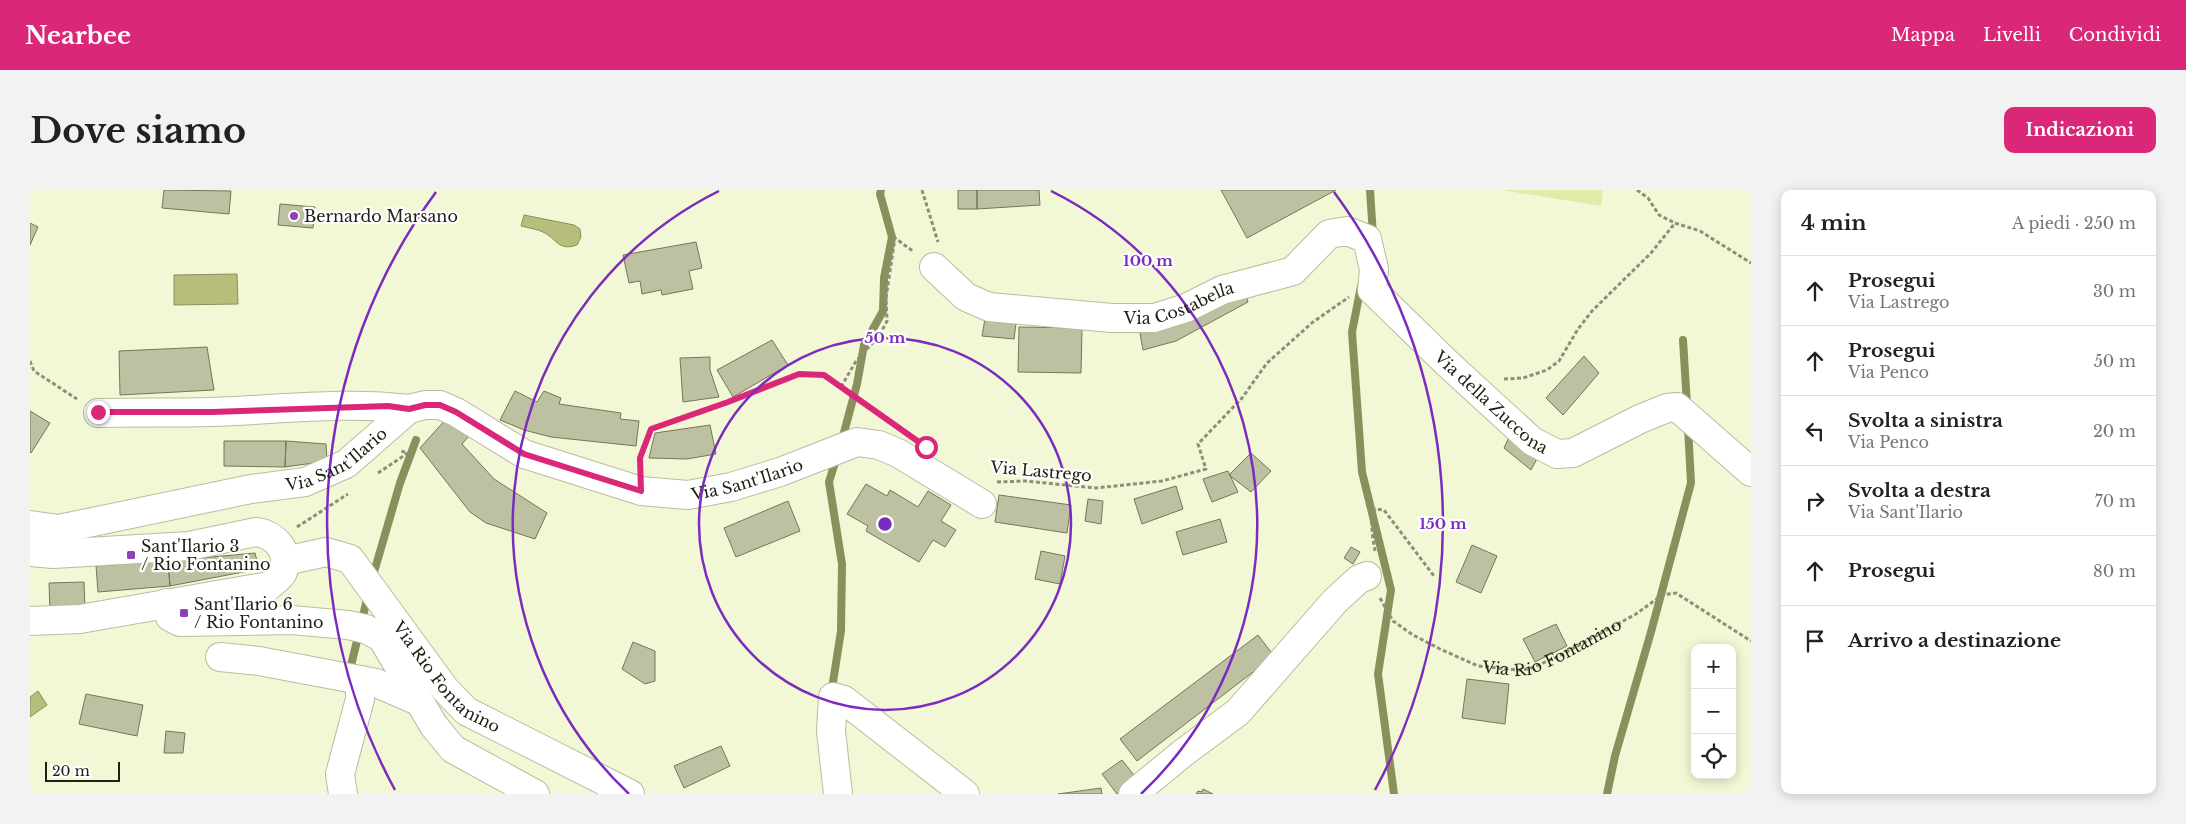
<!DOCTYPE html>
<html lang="it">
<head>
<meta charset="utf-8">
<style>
	:root { --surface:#fff; --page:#f2f2f2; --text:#222; --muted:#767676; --line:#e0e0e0; --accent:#db2777 }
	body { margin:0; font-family:"Libre Baskerville",serif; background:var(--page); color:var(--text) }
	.controls { position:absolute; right:15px; bottom:15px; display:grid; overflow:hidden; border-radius:10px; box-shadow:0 2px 12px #0003 }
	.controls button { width:45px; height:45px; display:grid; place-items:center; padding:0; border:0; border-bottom:1px solid var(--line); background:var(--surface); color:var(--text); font:25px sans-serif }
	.scale { position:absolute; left:15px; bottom:12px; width:75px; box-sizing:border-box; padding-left:5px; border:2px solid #202115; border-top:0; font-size:14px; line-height:18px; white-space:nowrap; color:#202115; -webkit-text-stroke:4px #fff; paint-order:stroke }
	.stop { position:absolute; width:15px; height:15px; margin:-11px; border:4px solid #db2777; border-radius:50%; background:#fff }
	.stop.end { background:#db2777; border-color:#fff; box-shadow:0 1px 5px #0008 }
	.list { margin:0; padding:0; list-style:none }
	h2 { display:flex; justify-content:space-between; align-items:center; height:65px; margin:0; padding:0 20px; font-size:21px }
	h2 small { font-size:16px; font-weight:400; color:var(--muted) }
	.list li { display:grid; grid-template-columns:32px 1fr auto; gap:15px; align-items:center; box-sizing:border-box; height:70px; padding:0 20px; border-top:1px solid var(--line) }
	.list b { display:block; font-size:19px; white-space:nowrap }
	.list p { margin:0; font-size:16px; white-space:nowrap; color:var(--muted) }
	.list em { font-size:16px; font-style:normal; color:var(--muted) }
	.icon { flex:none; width:28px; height:28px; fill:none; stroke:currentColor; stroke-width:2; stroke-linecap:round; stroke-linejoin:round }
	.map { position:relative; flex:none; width:1721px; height:604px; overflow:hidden; border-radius:10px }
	header { display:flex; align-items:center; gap:30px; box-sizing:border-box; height:70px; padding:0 25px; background:var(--accent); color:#fff }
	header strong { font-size:24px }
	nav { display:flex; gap:28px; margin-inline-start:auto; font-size:18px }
	.intro { display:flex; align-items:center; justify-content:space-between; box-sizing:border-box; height:120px; padding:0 30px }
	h1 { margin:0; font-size:35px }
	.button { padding:12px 22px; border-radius:10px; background:var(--accent); color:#fff; font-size:18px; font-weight:700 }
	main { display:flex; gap:30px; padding:0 30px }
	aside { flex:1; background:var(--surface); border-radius:10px; box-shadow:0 2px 12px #0003 }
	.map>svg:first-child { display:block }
	.green { fill:#e3eba9 }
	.water { fill:#b7be7b; stroke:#8a8f5c }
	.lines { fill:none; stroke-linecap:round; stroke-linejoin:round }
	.stream { stroke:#8a8f5c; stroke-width:8 }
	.building { fill:#bdc1a2; stroke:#73775a }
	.minor-casing { stroke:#b9bd9e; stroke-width:30 }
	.path { stroke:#8d9079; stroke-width:3; stroke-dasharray:4 2.5; stroke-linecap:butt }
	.minor { stroke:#fff; stroke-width:28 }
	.route { stroke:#db2777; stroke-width:6 }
	.ring { fill:none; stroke:#7b2cbf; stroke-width:2.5 }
	.poi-dot { fill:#8c42b4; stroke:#fff; stroke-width:2 }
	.labels { text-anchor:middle; stroke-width:4.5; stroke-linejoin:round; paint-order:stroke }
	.poi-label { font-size:16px; fill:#202115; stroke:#fff; text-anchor:start }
	.street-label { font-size:16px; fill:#202115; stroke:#fff }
	.centre { fill:#7b2cbf; stroke:#fff; stroke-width:2.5 }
	.ring-label { font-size:15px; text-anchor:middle; font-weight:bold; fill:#7b2cbf; stroke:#fff; stroke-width:4.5; stroke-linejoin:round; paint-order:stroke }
</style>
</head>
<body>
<header>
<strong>Nearbee</strong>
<nav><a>Mappa</a><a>Livelli</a><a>Condividi</a></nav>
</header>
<div class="intro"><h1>Dove siamo</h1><a class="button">Indicazioni</a></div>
<main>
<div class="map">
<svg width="1721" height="604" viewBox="0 0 1721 604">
	<rect width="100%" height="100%" fill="#f2f7d6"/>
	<path class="green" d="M1472 0H1573L1571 16Z"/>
	<path class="water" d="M494 25 544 35 550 39 551 47 547 55C529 61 528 51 515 43 508 39 498 38 491 36Z
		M207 84 208 114 144 115V85Z
		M8 501 17 515 0 527V507Z"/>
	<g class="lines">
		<path class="stream" d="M1340 0 1343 45
			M1331 96 1322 142 1332 282 1361 400 1348 484 1364 604
			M1653 150 1657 215
			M812 250 827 194 834 155 853 121 854 88 862 47 850 4 851 0
			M342 389 370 293 386 250
			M319 484 338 405
			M804 502 803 492 811 441 812 374 799 292 807 266
			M1577 604 1585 566 1621 442 1661 293 1658 237"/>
	</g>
	<path class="building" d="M134 0 201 1 199 24 132 18Z
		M928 0H947V19H928Z
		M947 0H1009L1010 15 947 19Z
		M1191 0H1306L1217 48Z
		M250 14 285 17 283 38 248 35Z
		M0 33 8 37 0 55Z
		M666 52 672 78 659 81 663 99 632 105 631 100 612 104 610 91 599 93 593 65Z
		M1214 98 1218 112 1146 151 1113 160 1108 132Z
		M956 123 987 126 984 149 952 146Z
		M989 137 1052 138 1051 183 988 182Z
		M742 150 758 175 703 207 687 180Z
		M177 157 184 200 90 205 89 161Z
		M1554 166 1569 183 1533 225 1516 208Z
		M680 167V180L689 207 653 212 650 168Z
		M485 201 507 212 514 201 531 208 529 214 591 223 590 229 609 231 606 256 521 247 494 240 470 230Z
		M0 221 20 233 1 263 0 262Z
		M417 228 439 246 432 254 464 289 517 323 505 349 456 333 440 322 390 258Z
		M680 235 686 264 657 269 619 268 625 243Z
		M1482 241 1510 263 1501 280 1474 258Z
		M194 251H256L255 277 194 276Z
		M256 251 296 254 297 271 255 277Z
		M1221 263 1241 281 1221 302 1199 285Z
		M1198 281 1208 302 1182 312 1173 289Z
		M836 294 857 306 860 300 888 317 898 301 921 315 911 331 926 340 915 357 903 350 889 372 836 341 838 336 817 324Z
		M1146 296 1153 319 1112 334 1104 309Z
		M969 305 1041 315 1037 343 965 332Z
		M1058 309 1073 311 1071 334 1055 331Z
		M758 311 770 341 706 367 694 338Z
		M1190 329 1197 352 1153 365 1146 342Z
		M1442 355 1467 366 1451 403 1426 392Z
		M1321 357 1330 362 1323 374 1314 368Z
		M1011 361 1035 366 1030 394 1005 389Z
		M225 363 229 379 140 396 138 371Z
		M138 371 140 396 68 402 66 376Z
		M54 392 55 420 20 421 19 393Z
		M1526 434 1537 456 1505 472 1493 449Z
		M1228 445 1244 466 1107 571 1090 549Z
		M603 452 625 461V491L615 494 592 479Z
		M1437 489 1479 494 1475 534 1432 528Z
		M56 504 113 515 107 546 49 534Z
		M136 541 155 543 153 563H134Z
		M691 556 700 576 654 598 644 576Z
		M1092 570 1111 594 1097 604H1087L1072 584Z
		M1071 598 1072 604H1028Z
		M1173 599 1183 604H1166L1168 601 1172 602Z"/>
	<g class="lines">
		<g class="minor-casing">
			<g id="minor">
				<path id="s2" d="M904 77 936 107 959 117 1082 128H1124L1156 118 1192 100 1263 81 1299 44 1317 41 1337 49 1344 79 1342 100 1419 175 1502 251 1527 264 1543 263 1610 229 1637 218 1647 217 1721 282"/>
				<path d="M68 223C106 222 144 223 182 222 247 220 314 211 379 219"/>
				<path id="s3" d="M0 335 29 339 221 299 275 292 316 274 379 219 395 215H410L426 222 494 264 611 301 658 305 701 297 750 282 827 252 849 255 868 263 952 314"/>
				<path d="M0 362 23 364 159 356 226 342C244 344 262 362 253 382 250 388 243 392 239 396L50 429 0 431"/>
				<path id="s4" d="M255 371 296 362 320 369 415 499 436 521 600 604"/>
				<path d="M136 413 140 427 150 432 261 430 318 435 336 439 352 448 404 536 423 559 505 604"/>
				<path d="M190 467 229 471 330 490 346 493 388 511"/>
				<path d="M313 604 310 584 330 509V490"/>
				<path d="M808 604 801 541 803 507 814 510 935 604"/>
				<path d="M1103 604 1153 563 1208 522 1305 411 1329 389 1337 386"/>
			</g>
		</g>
		<g class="path">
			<path d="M892 0 908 52"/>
			<path d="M1607 0 1618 8 1629 25 1645 33"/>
			<path d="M0 171 4 181 47 209"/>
			<path d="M1474 189 1493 188 1517 180 1529 171 1548 139 1562 121 1621 63 1645 33 1670 41 1721 73"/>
			<path d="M811 197 826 171 849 146 857 131 856 108 865 48 884 62"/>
			<path d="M610 275V268L621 239 698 212 769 184 794 185 856 229"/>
			<path d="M348 283 378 263 371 261"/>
			<path d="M967 292 995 291 1066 298 1132 291 1176 279 1168 254 1212 208 1237 173 1283 132 1319 107"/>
			<path d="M267 337 318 304"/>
			<path d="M1345 361C1343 349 1339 331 1345 319L1354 320 1404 386"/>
			<path id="s1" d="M1350 408 1363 431 1383 445 1410 459 1448 476 1488 480 1499 479 1529 466 1606 424 1632 405 1646 403 1721 451"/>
		</g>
		<use href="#minor" class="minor"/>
	</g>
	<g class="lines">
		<path class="route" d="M68 222H182L358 216 379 219 395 215H410L426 222 494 264 611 301 610 268 621 239 698 212 769 184 794 185 896 257"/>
	</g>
	<g class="ring">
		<circle cx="855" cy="334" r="186"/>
		<path d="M599 604A372 372 0 0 1 689 1M1021 1A372 372 0 0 1 1111 604"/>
		<path d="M365 600A558 558 0 0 1 406 2M1304 2A558 558 0 0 1 1345 600"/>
	</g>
	<g class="poi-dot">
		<circle cx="264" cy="26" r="5"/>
		<rect x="96" y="360" width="10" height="10" rx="2.5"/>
		<rect x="149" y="418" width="10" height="10" rx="2.5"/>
	</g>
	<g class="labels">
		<g class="poi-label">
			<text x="274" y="32">Bernardo Marsano</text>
			<text x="111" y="362">Sant'Ilario 3<tspan x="111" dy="18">/ Rio Fontanino</tspan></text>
			<text x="164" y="420">Sant'Ilario 6<tspan x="164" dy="18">/ Rio Fontanino</tspan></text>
		</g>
		<g class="street-label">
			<text dy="6" stroke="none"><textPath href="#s2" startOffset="262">Via Costabella</textPath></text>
			<text dy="6" stroke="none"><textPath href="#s2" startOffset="689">Via della Zuccona</textPath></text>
			<text dy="6" stroke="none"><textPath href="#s3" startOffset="318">Via Sant'Ilario</textPath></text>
			<text transform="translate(1011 281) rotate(5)" y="6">Via Lastrego</text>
			<text dy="6" stroke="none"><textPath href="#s3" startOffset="768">Via Sant'Ilario</textPath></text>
			<text dy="6" stroke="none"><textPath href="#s1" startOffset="202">Via Rio Fontanino</textPath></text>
			<text dy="6" stroke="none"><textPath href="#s4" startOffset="221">Via Rio Fontanino</textPath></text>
		</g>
	</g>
	<circle cx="855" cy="334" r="8" class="centre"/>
	<g class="ring-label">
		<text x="1118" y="76">100 m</text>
		<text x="855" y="153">50 m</text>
		<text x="1413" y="339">150 m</text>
	</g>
</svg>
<div class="controls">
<button>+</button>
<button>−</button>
<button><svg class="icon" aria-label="locate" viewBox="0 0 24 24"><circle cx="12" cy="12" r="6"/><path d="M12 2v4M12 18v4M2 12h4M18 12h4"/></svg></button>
</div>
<div class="scale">20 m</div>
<div class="stop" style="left:896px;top:257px"></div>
<div class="stop end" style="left:68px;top:222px"></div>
</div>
<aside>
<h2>4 min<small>A piedi · 250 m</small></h2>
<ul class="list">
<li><svg class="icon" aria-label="ahead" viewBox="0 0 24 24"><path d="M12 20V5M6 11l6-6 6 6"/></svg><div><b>Prosegui</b><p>Via Lastrego</p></div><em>30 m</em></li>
<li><svg class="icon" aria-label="ahead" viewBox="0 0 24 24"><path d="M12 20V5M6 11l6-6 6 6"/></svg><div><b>Prosegui</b><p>Via Penco</p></div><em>50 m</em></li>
<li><svg class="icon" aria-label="left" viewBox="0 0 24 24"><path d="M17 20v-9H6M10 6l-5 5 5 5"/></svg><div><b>Svolta a sinistra</b><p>Via Penco</p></div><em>20 m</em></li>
<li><svg class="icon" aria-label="right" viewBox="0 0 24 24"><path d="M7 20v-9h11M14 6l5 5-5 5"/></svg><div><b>Svolta a destra</b><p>Via Sant'Ilario</p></div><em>70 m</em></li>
<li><svg class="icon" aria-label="ahead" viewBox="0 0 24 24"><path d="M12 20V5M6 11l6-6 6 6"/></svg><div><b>Prosegui</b></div><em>80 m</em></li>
<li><svg class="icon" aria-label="arrive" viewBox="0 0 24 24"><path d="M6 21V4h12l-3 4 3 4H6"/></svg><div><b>Arrivo a destinazione</b></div></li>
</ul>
</aside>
</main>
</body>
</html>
